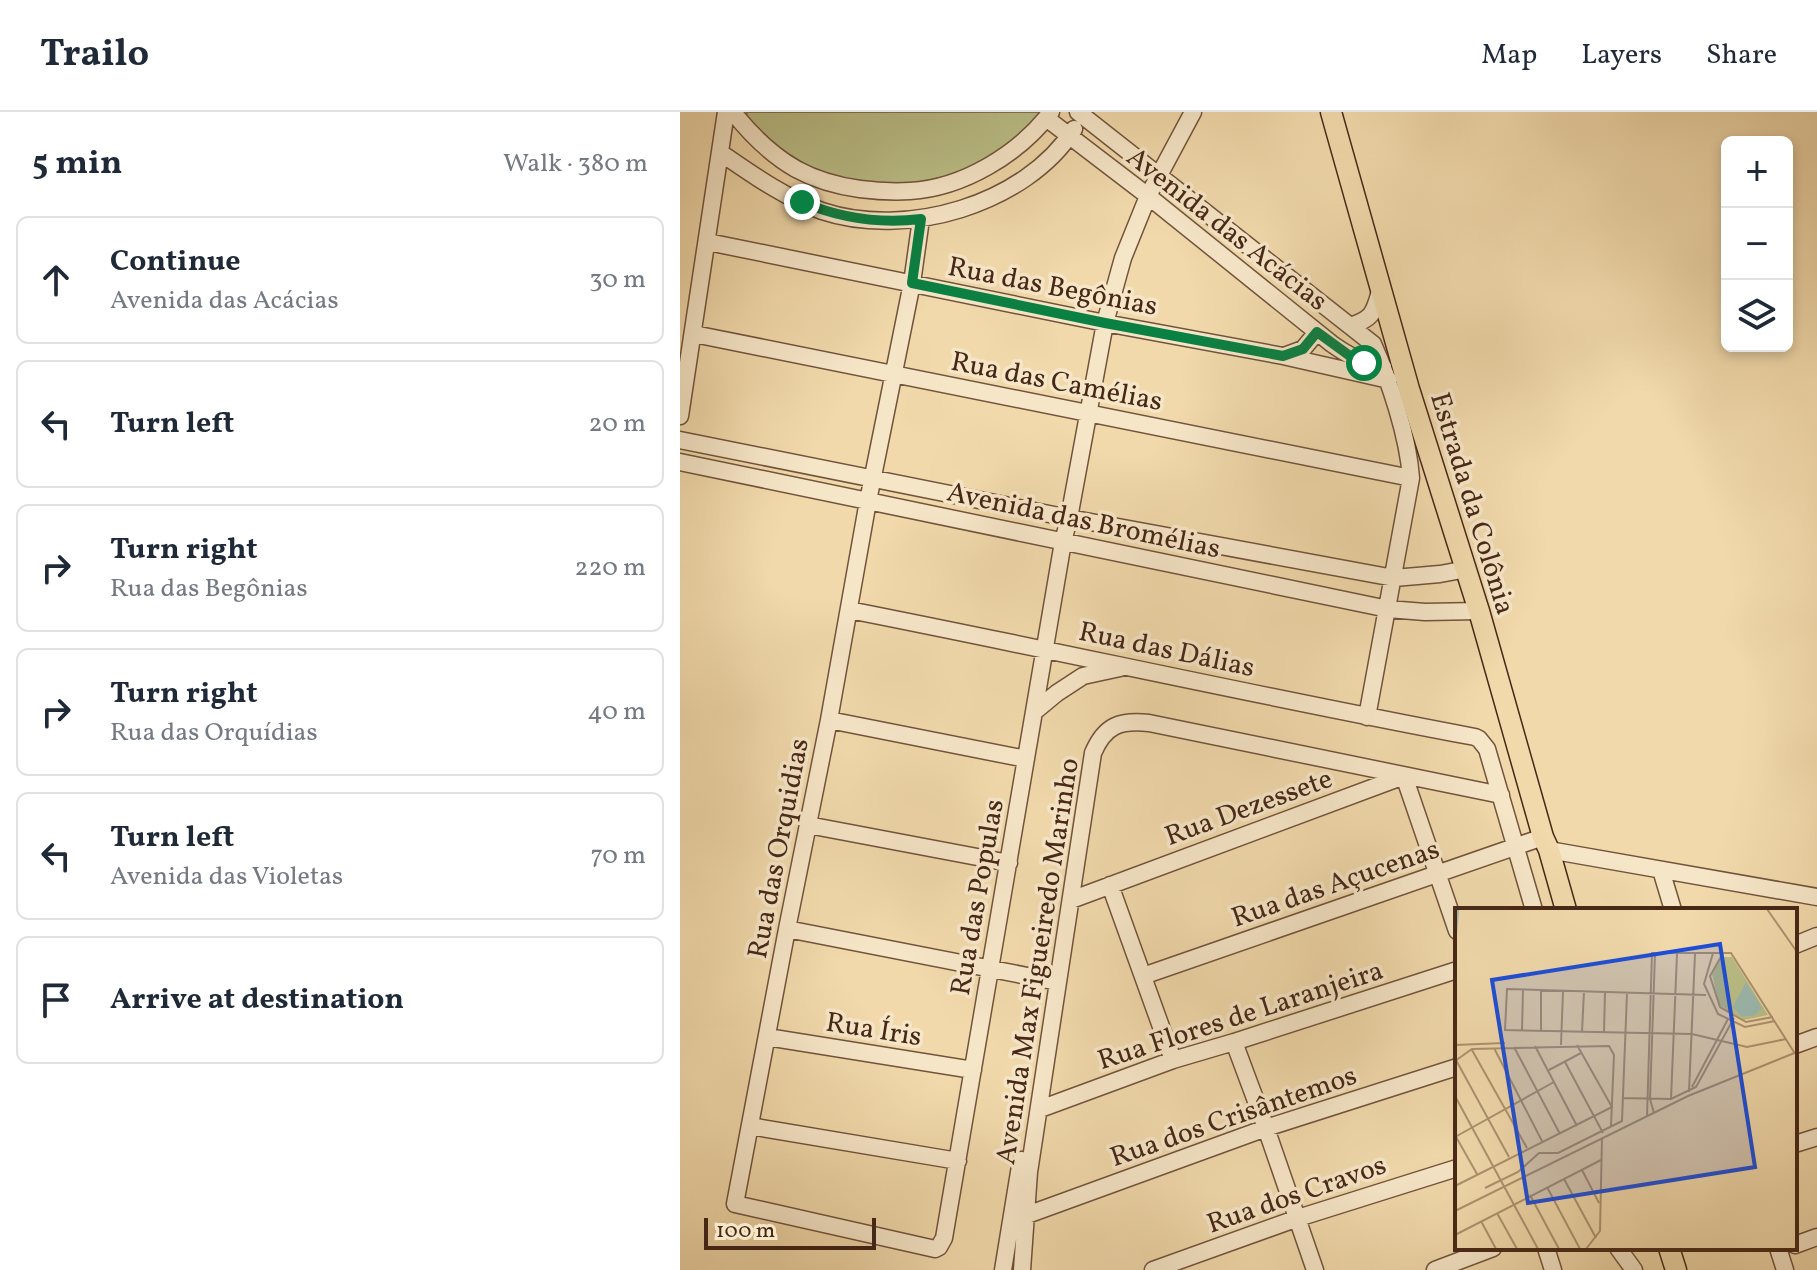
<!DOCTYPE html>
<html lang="en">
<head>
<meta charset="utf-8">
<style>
	:root { --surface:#fff; --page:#f6f6f7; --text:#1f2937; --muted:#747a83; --line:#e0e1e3 }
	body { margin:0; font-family:Vollkorn,serif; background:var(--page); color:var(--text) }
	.controls { position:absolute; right:24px; top:24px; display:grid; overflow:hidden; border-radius:12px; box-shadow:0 4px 12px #0003 }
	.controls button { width:72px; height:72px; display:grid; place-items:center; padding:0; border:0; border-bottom:2px solid var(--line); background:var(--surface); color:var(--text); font:40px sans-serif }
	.scale { position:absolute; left:24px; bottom:20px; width:172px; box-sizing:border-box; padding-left:8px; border:4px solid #472817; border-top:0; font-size:22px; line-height:28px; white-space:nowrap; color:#472817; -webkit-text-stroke:6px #f6e6c8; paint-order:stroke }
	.stop { position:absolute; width:24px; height:24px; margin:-18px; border:6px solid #0b8043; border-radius:50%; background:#fff }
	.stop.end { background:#0b8043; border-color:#fff; box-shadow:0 2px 8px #0008 }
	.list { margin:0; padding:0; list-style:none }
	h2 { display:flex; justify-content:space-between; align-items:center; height:104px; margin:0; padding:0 32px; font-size:34px }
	h2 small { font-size:26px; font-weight:400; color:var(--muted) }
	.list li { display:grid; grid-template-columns:52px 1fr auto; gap:24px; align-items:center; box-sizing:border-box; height:128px; margin:0 16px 16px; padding:0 16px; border:2px solid var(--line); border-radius:12px }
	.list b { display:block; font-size:30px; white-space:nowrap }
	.list p { margin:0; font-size:26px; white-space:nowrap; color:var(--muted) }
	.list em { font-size:26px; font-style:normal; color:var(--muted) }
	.icon { flex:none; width:44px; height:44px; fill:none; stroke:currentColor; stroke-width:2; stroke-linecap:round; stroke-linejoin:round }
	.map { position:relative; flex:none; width:1137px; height:1158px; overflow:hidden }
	header { display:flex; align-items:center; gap:48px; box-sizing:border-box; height:112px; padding:0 40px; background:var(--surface); border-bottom:2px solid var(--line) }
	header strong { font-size:38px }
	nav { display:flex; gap:44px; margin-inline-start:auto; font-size:28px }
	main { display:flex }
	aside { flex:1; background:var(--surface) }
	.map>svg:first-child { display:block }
	.green { fill:#bbbf88; stroke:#817450; stroke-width:2 }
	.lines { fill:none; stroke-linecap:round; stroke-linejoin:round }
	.minor-casing { stroke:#72543c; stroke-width:19 }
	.major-casing { stroke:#472817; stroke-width:23 }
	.minor { stroke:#f6e6c8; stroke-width:16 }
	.major { stroke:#f1d9ab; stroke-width:20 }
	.route { stroke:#0b8043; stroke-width:10 }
	.labels { text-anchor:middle; stroke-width:7; stroke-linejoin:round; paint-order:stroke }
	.street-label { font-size:28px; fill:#472817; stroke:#f6e6c8 }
	.inset-river { fill:none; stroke:#9bb9af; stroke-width:4 }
	.inset-road { fill:none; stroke:#ad9270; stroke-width:2 }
	.view { fill:#1d4ed8; fill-opacity:0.15; stroke:#1d4ed8; stroke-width:4 }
	.inset-edge { fill:none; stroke:#472817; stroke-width:4 }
</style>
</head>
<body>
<header>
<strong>Trailo</strong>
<nav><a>Map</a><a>Layers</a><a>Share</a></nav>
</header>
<main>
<aside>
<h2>5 min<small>Walk · 380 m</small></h2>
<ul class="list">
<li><svg class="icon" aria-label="ahead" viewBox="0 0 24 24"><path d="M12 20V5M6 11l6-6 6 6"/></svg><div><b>Continue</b><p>Avenida das Acácias</p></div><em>30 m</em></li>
<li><svg class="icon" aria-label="left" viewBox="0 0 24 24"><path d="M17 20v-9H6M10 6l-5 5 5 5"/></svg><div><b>Turn left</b></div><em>20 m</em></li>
<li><svg class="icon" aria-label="right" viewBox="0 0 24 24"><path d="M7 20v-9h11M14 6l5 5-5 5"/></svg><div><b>Turn right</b><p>Rua das Begônias</p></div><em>220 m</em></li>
<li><svg class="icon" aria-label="right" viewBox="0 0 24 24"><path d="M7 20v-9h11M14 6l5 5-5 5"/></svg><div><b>Turn right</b><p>Rua das Orquídias</p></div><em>40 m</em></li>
<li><svg class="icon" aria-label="left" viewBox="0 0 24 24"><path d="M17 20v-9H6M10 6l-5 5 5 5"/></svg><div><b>Turn left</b><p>Avenida das Violetas</p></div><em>70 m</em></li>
<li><svg class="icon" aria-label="arrive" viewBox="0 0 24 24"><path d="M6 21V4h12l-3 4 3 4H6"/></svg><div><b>Arrive at destination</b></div></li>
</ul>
</aside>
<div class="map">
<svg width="1137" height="1158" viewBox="0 0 1137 1158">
	<rect width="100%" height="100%" fill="#f1d9ab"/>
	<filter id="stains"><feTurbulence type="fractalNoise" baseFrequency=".0025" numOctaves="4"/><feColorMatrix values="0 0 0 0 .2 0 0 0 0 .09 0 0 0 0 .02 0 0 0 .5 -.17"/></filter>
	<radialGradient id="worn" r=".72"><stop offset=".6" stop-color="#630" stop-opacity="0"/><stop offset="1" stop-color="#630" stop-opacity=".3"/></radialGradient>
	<path class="green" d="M67 0H360L344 23 286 60 233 72H197L162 66 145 61 128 54 97 35 81 23 66 4Z"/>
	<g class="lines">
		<g class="minor-casing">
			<path id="minor" d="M53 0C71 23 90 42 116 57 136 68 158 74 180 77 196 79 214 80 230 79 283 76 339 42 371 0
				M398 0 693 232C710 270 728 324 731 366L687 605
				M366 6 468 84 652 232C669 244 683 251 703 255
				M41 41C73 63 105 86 142 99 226 127 345 93 394 17
				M241 107 232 171 188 389 149 608 107 817 55 1092 255 1137 259 1135 264 1126 383 430 389 406 425 211 443 146 468 84 513 0
				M28 130 425 211 603 244 709 268
				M670 214C695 206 694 199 701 176
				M14 222 731 366
				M604 244 623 237 637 220
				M0 304 46 0
				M0 328 389 406 714 466 760 462 787 457
				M0 350 708 497 745 500 799 499
				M169 498C378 539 586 586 795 625L799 627 807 637 854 798
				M354 600 377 581 403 564 440 556
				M149 608 346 647
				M128 713 329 751
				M869 738 1137 785
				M981 758 993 798
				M430 773 493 948
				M391 788 724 664 777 819
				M107 817 378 870
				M1115 833 1137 824
				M463 864 863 725
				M87 925 293 958
				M554 930 586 1016 635 1158
				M1115 933 1137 925
				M360 997 493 948 554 930 777 858
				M70 1014 278 1049
				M1115 1032 1137 1025
				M347 1103 586 1016 777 955
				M1115 1133 1137 1125
				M866 1136 873 1158
				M938 1136 954 1158
				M1098 1136 1105 1158
				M323 1158 341 1048
				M342 1158 349 1060 413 641C425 613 440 608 469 611L821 683
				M473 1158 618 1106 777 1056
				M755 1158 813 1136"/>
		</g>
		<g class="major-casing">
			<path id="major" d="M651 0 729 277 799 499 863 725 869 738 886 798
				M989 1136 996 1158"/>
		</g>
		<use href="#minor" class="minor"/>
		<use href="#major" class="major"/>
	</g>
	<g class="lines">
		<path class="route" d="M122 90C160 106 200 112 241 107L232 171 425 211 603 244 623 237 637 220 670 244 684 251"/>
	</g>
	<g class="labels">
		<g class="street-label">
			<text transform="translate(548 116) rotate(38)" y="10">Avenida das Acácias</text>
			<text transform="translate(373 173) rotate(11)" y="10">Rua das Begônias</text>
			<text transform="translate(377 268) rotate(11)" y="10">Rua das Camélias</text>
			<text transform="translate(794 391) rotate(73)" y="10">Estrada da Colônia</text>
			<text transform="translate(404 407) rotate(12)" y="10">Avenida das Bromélias</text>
			<text transform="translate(487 536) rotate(12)" y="10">Rua das Dálias</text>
			<text transform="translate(568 694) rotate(-20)" y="10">Rua Dezessete</text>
			<text transform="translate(97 736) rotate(-79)" y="10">Rua das Orquidias</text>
			<text transform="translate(655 770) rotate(-19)" y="10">Rua das Açucenas</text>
			<text transform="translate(296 785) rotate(-80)" y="10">Rua das Populas</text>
			<text transform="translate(356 849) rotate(-81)" y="10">Avenida Max Figueiredo Marinho</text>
			<text transform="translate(560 902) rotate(-18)" y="10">Rua Flores de Laranjeira</text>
			<text transform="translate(194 916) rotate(9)" y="10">Rua Íris</text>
			<text transform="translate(553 1003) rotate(-19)" y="10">Rua dos Crisântemos</text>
			<text transform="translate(616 1081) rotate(-19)" y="10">Rua dos Cravos</text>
		</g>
	</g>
	<g transform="translate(775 796)">
		<rect width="342" height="342" fill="#f1d9ab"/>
		<path d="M266 49H277L313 107 289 112 264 97 257 66Z" fill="#bbbf88"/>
		<path d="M291 74 307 100 299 108H286L278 99Z" fill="#9bb9af"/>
		<path class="inset-river" d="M0 27 2 1M0 46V75"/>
		<path class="inset-road" d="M312 1 342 44M258 45 249 76 263 106 290 119 320 113M268 45 255 68 265 99 291 114 318 109M251 87 52 81 50 122 237 126 292 139 331 131M67 123 68 81M86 123V82M127 124 129 83M149 124 150 84M0 137 50 135M106 137 108 83M80 138 122 218M59 139 105 226M39 140 88 235M17 142 72 240M1 152 54 249M0 153 17 141 154 138 159 147 156 218M110 154 148 225M94 162 126 145M237 179 273 111M234 184 240 46M0 188 83 341M167 190 216 191 241 179 279 110M216 191 222 46M199 205 195 191 200 46M192 209 197 45H276L339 144M0 227 22 266M0 229 99 174M127 262 144 295M109 271 141 330M0 278 157 199 122 137M92 279 125 341M30 280 63 264 84 245H103L167 213 172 85M75 287 104 341M0 303 233 188 342 144M42 305 62 341M26 313 41 341M0 327 146 252M131 341 145 323 147 230"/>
		<path class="view" d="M265 36 300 259 73 295 37 72Z"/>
		<rect width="342" height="342" class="inset-edge"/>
	</g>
	<rect width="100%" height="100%" filter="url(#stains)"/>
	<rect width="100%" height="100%" fill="url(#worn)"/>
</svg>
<div class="controls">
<button>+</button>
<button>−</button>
<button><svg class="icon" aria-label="layers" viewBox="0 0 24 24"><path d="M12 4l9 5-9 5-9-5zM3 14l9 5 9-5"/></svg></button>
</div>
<div class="scale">100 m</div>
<div class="stop" style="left:684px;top:251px"></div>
<div class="stop end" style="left:122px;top:90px"></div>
</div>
</main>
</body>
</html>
